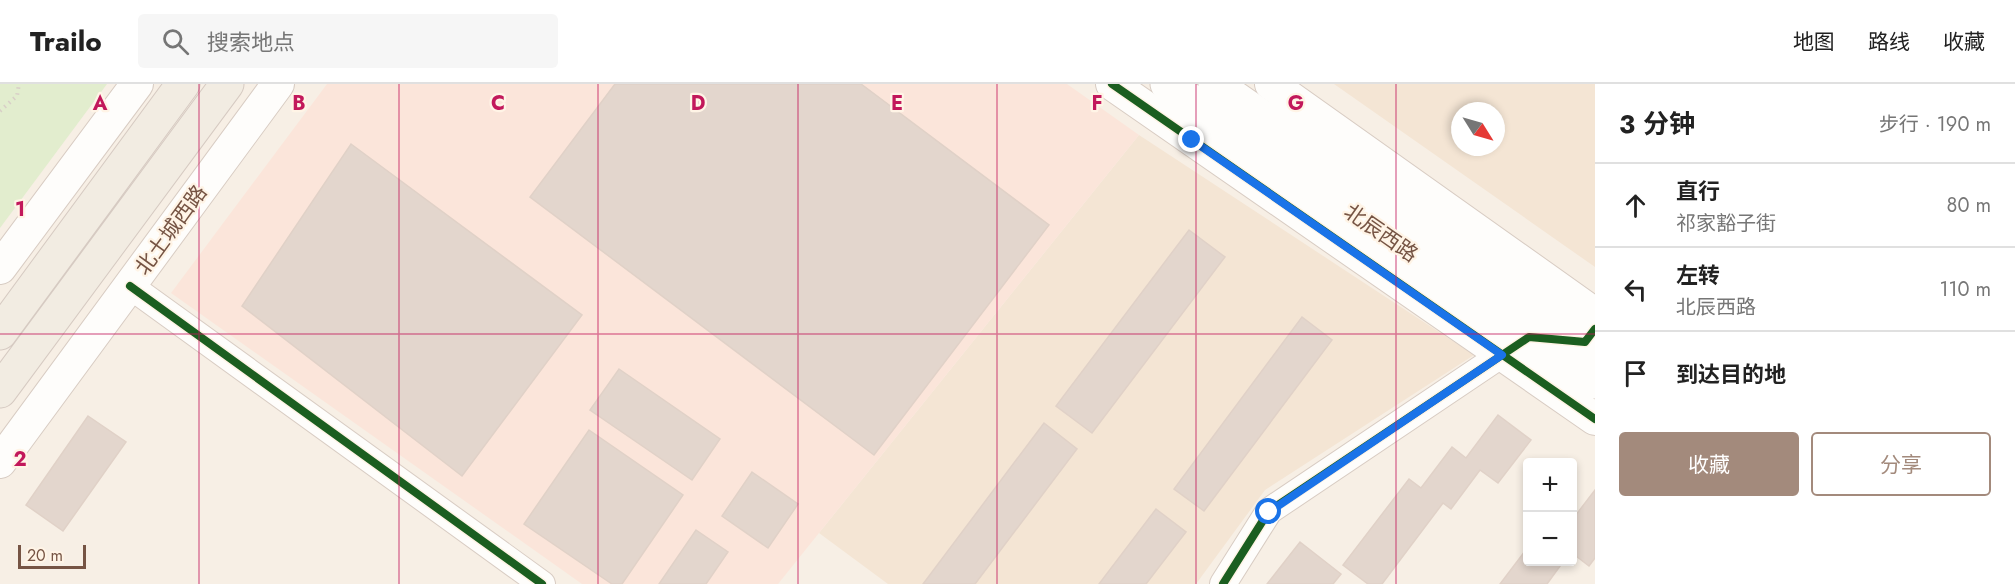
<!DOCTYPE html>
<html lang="zh">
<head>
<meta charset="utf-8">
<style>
	:root { --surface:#fff; --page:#f6f6f6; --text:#222; --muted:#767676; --line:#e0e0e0; --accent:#a38a7c }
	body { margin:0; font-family:Jost,"Noto Sans SC",sans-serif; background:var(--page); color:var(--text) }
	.controls { position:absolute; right:18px; bottom:18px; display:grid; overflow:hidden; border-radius:6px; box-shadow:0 3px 9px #0003 }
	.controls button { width:54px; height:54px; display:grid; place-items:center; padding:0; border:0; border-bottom:2px solid var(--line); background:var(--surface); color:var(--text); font:30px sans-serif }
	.compass { position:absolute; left:1451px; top:18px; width:54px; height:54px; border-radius:50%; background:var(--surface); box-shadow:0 3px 9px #0003; rotate:127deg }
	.scale { position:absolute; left:18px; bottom:15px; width:68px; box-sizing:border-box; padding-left:6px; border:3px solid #765444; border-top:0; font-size:16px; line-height:21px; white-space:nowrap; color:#765444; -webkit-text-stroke:4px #fff4e6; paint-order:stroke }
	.stop { position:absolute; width:18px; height:18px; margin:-14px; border:4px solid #1a73e8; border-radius:50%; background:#fff }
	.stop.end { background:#1a73e8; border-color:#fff; box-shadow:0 2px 6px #0008 }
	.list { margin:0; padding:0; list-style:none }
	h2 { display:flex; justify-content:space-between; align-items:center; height:78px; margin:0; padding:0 24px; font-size:26px }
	h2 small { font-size:20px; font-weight:400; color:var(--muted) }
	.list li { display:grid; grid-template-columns:39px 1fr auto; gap:18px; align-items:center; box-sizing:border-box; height:84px; padding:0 24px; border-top:2px solid var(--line) }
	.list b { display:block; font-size:22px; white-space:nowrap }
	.list p { margin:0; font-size:20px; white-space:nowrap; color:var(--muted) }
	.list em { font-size:20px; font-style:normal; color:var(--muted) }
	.actions { display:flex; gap:12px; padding:18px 24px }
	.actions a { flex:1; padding:14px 0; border:2px solid var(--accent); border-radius:6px; text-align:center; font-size:21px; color:var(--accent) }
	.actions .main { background:var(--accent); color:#fff }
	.icon { flex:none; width:33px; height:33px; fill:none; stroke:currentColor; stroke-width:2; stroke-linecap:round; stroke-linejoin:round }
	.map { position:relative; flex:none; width:1595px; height:500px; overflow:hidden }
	header { display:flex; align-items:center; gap:36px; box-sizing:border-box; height:84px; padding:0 30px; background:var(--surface); border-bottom:2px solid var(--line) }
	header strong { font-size:28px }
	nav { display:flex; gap:33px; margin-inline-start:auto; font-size:21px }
	.search { width:420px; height:54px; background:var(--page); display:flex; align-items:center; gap:15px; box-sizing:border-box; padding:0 21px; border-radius:6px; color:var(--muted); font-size:22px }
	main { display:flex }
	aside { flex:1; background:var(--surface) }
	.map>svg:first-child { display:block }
	.residential { fill:#f4e5d4; fill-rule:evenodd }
	.commercial { fill:#fbe5da }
	.green { fill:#e2edce }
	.building { fill:#e3d6cd; stroke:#e0d1c7; stroke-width:1.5 }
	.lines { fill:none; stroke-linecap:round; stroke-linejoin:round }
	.minor-casing { stroke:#d8ccc3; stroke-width:28 }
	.tertiary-casing { stroke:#d8ccc3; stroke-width:34 }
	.secondary-casing { stroke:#d7cbc2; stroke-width:35 }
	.primary-casing { stroke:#d6cac2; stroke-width:35 }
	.path { stroke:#d8cec7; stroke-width:4; stroke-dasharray:1.5 4.5; stroke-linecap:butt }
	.minor { stroke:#fefdfb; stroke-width:26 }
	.tertiary { stroke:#fefdfb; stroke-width:32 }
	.secondary { stroke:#fefdfb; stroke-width:33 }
	.primary { stroke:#f2ece2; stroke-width:33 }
	.cycleway-casing { stroke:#fff4e6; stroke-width:11 }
	.cycleway { stroke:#1b5e20; stroke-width:8 }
	.route { stroke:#1a73e8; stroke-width:8 }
	.grid { fill:none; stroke:#c2185b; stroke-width:1.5; stroke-opacity:0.55 }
	.labels { text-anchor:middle; stroke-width:4.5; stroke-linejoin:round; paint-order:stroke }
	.street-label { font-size:21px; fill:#765444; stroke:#fff4e6 }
	.grid-label { font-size:20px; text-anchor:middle; font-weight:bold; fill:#c2185b; stroke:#fff4e6; stroke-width:4.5; stroke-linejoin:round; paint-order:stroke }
</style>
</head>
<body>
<header>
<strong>Trailo</strong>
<div class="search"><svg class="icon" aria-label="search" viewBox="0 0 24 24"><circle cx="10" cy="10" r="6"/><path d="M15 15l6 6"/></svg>搜索地点</div>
<nav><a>地图</a><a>路线</a><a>收藏</a></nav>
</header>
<main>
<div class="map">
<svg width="1595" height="500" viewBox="0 0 1595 500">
	<rect width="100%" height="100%" fill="#f7efe5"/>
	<path class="residential" d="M1334 0H1595V183ZM1460 27H1496V63H1460Z
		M1139 51 1474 271 1265 406 1196 500H888L819 449Z"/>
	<path class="commercial" d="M327 0H1067L1139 51 778 500H582L171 209Z"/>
	<path class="green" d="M0 0H107L0 144Z"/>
	<path class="building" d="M615 0H861L1049 141 874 371 530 113Z
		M351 60 582 231 462 392 242 222Z
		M1189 146 1225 173 1092 349 1056 322Z
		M1302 233 1332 256 1204 427 1174 405Z
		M619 285 720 355 692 396 590 326Z
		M1498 331 1531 356 1498 399 1480 386 1451 425 1443 419 1382 500H1368L1343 481 1409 395 1421 404 1452 363 1466 374Z
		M88 332 126 358 63 447 26 421Z
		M1044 339 1077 365 975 500H923Z
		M589 346 683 411 622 500H612L524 440Z
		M752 388 798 420 768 464 722 432Z
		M1595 406V474L1589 482 1572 469V436Z
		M1156 425 1186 448 1146 500H1099Z
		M696 446 728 468 706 500H659Z
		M1300 458 1341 490 1333 500H1267Z
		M1528 463V478H1563L1547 500H1500Z"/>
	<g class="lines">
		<g class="minor-casing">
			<path id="minor" d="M130 202 542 500
				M1223 500 1269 427 1516 261"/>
		</g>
		<g class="tertiary-casing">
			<path id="tertiary" d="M1112 0 1595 335
				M1271 0 1595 230
				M0 184 137 0
				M0 378 278 0"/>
		</g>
		<g class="secondary-casing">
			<path id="secondary" d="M1167 0 1595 298
				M1215 0 1595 264"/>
		</g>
		<g class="primary-casing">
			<path id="primary" d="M0 249 183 0
				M0 307 227 0"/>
		</g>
		<path class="path" d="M0 27 17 12 19 0"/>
		<use href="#minor" class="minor"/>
		<use href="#tertiary" class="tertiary"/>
		<use href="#secondary" class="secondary"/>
		<use href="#primary" class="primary"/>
		<g class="cycleway-casing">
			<path id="cycleway" d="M1112 0 1595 335
				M130 202 542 500
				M1223 500 1269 427 1529 253 1585 258 1595 245"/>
		</g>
		<use href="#cycleway" class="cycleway"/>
	</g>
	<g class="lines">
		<path class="route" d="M1192 56 1502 271 1269 428"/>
	</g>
	<path class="grid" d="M199 0V500M399 0V500M598 0V500M798 0V500M997 0V500M1196 0V500M1396 0V500M0 250H1595"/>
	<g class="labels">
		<g class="street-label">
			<text transform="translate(171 146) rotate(-54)" y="7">北土城西路</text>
			<text transform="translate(1381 149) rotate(35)" y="7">北辰西路</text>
		</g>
	</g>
	<g class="grid-label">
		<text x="100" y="26">A</text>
		<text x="299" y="26">B</text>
		<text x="498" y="26">C</text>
		<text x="698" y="26">D</text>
		<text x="897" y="26">E</text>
		<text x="1097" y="26">F</text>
		<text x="1296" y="26">G</text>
		<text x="20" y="132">1</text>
		<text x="20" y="382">2</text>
	</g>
</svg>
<div class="controls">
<button>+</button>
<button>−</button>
</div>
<svg class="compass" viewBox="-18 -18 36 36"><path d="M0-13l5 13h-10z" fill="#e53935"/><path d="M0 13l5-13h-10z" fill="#767676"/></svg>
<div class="scale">20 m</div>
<div class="stop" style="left:1269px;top:428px"></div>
<div class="stop end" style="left:1192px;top:56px"></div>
</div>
<aside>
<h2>3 分钟<small>步行 · 190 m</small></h2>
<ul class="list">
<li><svg class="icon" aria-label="ahead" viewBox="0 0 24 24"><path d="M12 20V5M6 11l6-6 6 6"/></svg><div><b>直行</b><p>祁家豁子街</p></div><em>80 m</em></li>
<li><svg class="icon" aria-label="left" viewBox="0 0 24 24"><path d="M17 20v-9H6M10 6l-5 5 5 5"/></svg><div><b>左转</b><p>北辰西路</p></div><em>110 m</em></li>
<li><svg class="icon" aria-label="arrive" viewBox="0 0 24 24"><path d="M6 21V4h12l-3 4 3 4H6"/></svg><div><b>到达目的地</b></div></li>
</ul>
<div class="actions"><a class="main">收藏</a><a>分享</a></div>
</aside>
</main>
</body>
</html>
